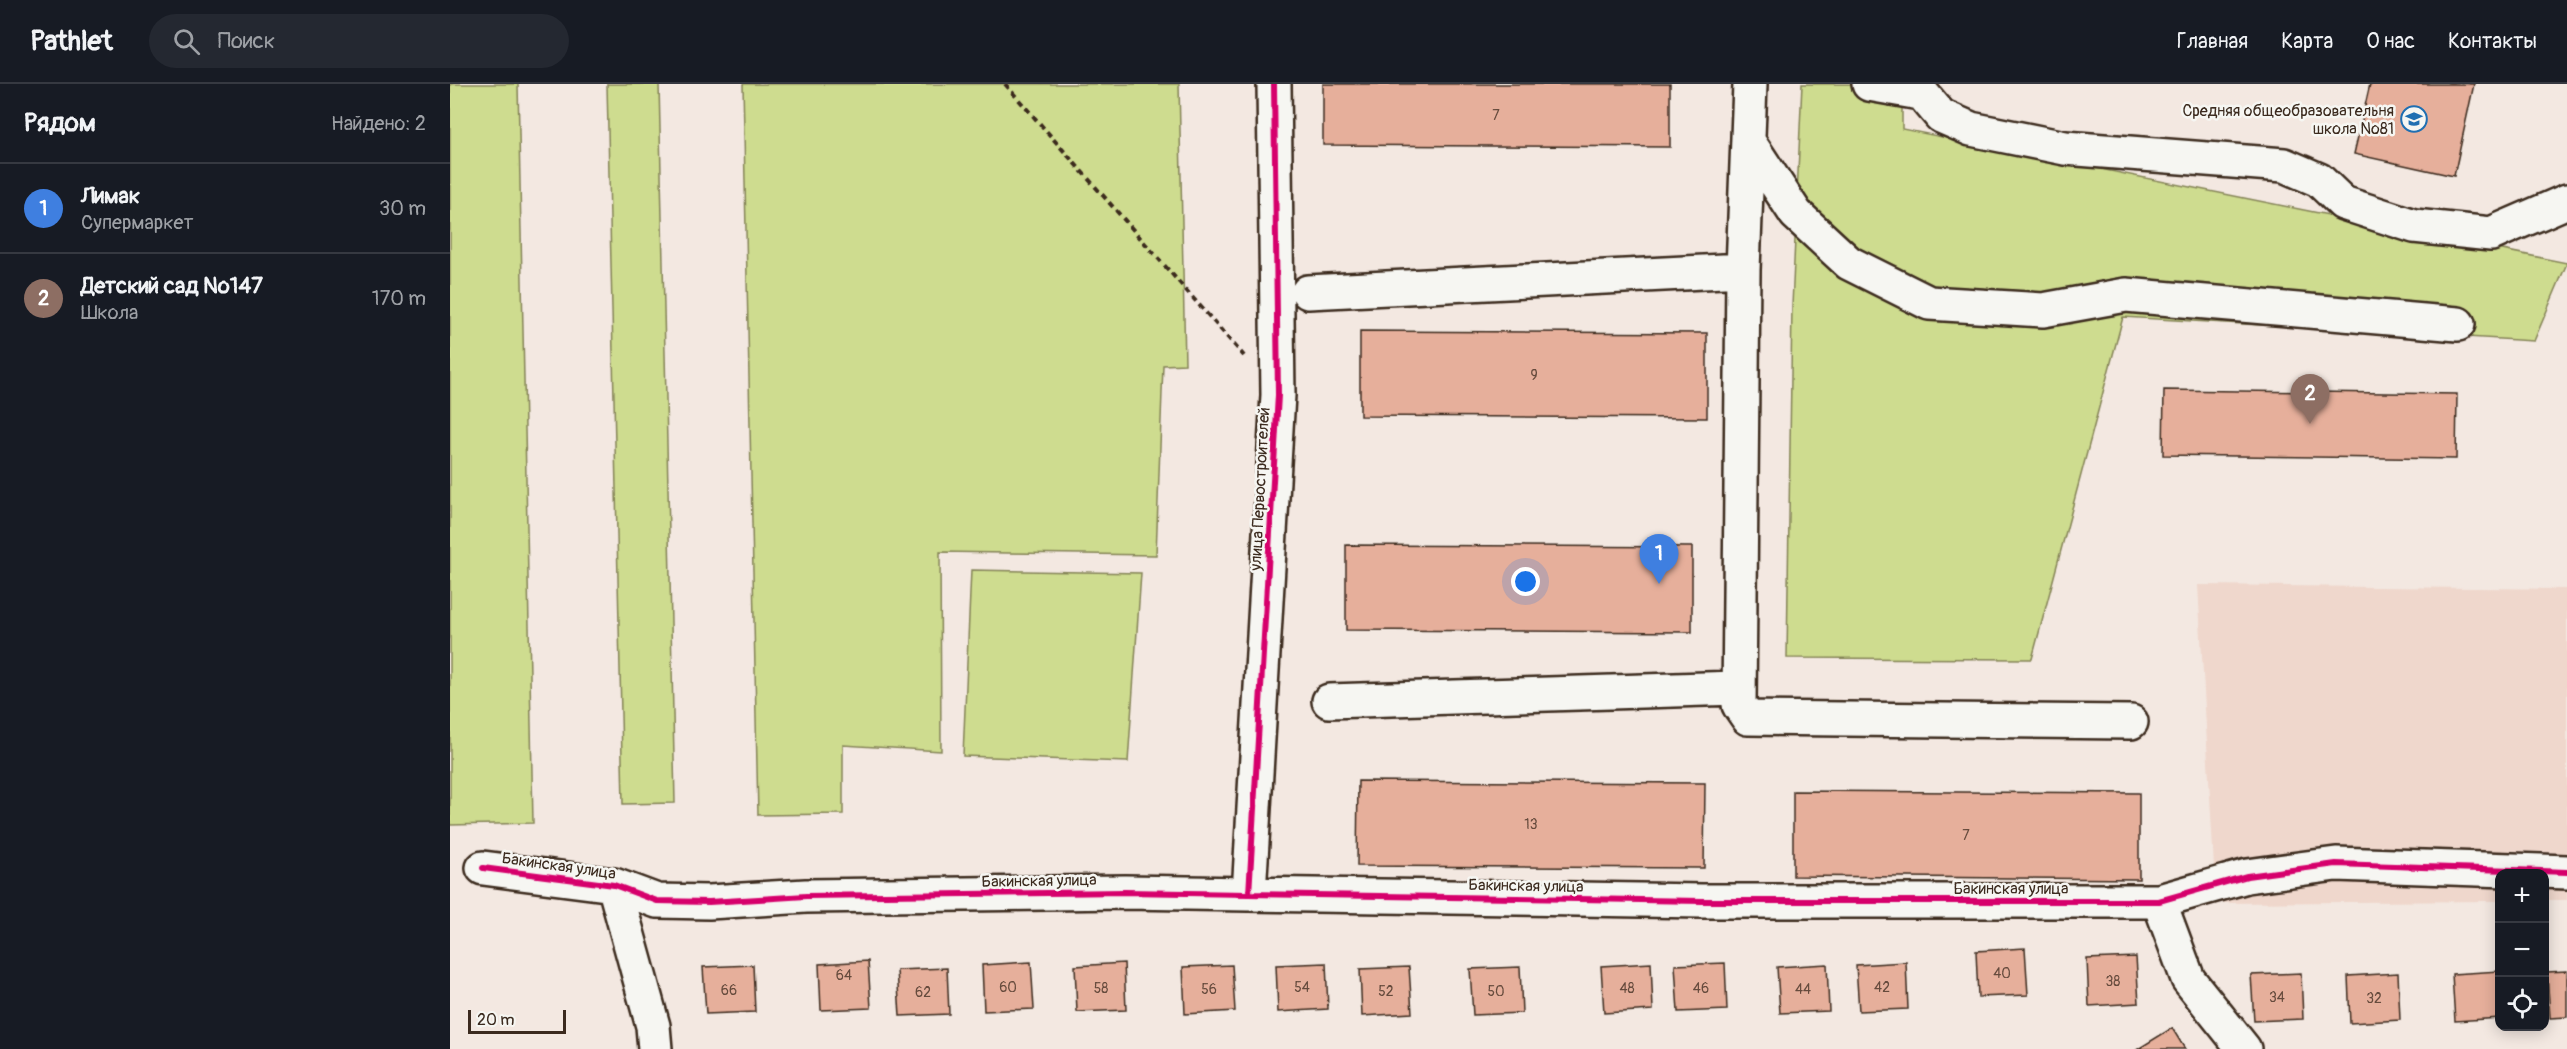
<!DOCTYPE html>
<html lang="ru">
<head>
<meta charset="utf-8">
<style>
	:root { --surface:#171b24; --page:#242831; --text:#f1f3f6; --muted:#9ea1a6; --line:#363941; --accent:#1f6fb2 }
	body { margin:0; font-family:Pangolin,sans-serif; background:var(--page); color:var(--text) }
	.controls { position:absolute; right:18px; bottom:18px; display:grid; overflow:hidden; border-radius:12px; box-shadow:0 3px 15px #0003 }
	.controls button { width:54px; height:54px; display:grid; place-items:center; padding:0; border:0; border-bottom:2px solid var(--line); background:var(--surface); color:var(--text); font:30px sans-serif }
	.scale { position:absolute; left:18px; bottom:15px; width:98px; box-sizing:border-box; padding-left:6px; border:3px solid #3b2a1e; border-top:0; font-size:16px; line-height:21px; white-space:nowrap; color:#3b2a1e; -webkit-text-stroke:4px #f6f6f2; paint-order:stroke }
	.you { position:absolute; left:1076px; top:498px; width:21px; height:21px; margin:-15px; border:4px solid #fff; border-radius:50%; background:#1a73e8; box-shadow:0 0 0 9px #1a73e833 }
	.badge { display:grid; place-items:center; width:39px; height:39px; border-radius:50%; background:var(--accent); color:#fff; font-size:20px; font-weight:700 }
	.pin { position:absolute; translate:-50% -50px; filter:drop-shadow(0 2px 3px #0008) }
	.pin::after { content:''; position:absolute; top:32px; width:21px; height:18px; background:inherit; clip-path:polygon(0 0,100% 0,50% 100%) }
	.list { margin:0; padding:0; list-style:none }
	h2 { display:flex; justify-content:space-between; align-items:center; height:78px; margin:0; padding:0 24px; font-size:26px }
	h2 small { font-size:20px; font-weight:400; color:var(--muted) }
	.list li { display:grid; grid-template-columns:39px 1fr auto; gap:18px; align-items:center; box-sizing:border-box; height:90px; padding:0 24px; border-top:2px solid var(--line) }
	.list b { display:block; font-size:22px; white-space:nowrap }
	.list p { margin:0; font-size:20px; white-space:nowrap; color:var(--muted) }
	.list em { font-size:20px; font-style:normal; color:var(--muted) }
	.icon { flex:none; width:33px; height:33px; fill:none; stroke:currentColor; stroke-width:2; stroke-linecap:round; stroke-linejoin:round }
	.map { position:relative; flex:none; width:2117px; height:965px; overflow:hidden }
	header { display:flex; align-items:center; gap:36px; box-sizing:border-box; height:84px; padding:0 30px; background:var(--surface); border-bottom:2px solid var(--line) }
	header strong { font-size:28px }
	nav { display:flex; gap:33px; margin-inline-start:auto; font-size:21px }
	.search { width:420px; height:54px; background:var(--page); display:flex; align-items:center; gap:15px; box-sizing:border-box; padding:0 21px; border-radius:33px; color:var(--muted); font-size:22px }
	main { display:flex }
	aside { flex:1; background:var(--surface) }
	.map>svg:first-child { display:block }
	.built { fill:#efd7cc }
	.green { fill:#cedc8f; stroke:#848356; stroke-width:1.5 }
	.building { fill:#e6af9b; stroke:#3b2a1e; stroke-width:1.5 }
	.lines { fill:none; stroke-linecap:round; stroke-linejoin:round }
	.minor-casing { stroke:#3b2a1e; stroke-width:38 }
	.path { stroke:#3b2a1e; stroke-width:4; stroke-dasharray:6 4.5; stroke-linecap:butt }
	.minor { stroke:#f6f6f2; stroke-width:33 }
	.cycleway-casing { stroke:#f6f6f2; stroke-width:10 }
	.cycleway { stroke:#d6006c; stroke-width:6 }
	.labels { text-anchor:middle; stroke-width:5; stroke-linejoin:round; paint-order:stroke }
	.number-label { font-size:14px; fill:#664b3d }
	.poi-label { font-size:16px; fill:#3b2a1e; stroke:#f6f6f2; text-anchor:end }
	.street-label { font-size:16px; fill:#3b2a1e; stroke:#f6f6f2 }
</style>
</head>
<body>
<header>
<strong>Pathlet</strong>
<div class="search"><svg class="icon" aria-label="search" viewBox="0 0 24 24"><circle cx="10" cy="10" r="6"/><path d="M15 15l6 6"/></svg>Поиск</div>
<nav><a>Главная</a><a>Карта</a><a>О нас</a><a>Контакты</a></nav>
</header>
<main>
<aside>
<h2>Рядом<small>Найдено: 2</small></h2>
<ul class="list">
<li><span class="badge" style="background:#3f7fe0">1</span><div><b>Лимак</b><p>Супермаркет</p></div><em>30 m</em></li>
<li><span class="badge" style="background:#8d6e63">2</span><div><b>Детский сад №147</b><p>Школа</p></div><em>170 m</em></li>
</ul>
</aside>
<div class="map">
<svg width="2117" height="965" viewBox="0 0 2117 965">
	<rect width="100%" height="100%" fill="#f3e8e1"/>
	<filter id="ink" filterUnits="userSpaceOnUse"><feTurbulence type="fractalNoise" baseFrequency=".0167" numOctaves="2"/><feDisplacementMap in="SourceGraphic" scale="12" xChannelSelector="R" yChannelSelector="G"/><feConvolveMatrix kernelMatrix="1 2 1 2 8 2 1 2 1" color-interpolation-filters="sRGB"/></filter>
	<g filter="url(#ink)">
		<path class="built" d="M1748 501 2117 505V816H2095L2094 790H2050L2049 817 1766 819Z"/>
		<path class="green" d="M0 0H68L83 739 0 741Z
			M157 0H209L225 719 173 720Z
			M293 0H729L735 280 713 281 706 471 490 468 491 667 393 661V730L308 731Z
			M1352 0H1452V45L2117 179 2084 257 1673 233 1582 575 1337 574 1342 222Z
			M521 486 691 489 678 678 513 672Z"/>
		<path class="building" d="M873 0H1220V63L873 61Z
			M1920 0H2024L2004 92 1904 70Z
			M910 247 1257 249V334L910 332Z
			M1714 306 2007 310 2006 375 1713 371Z
			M896 461 1242 463V548L896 546Z
			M908 697 1255 699 1254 784 907 782Z
			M1343 707 1689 709V795L1343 792Z
			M1575 864 1578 911 1528 913 1526 867Z
			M1686 873 1689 919 1639 922 1637 875Z
			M418 877 421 924 371 926 369 880Z
			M581 878 584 925 534 927 532 881Z
			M1456 878 1458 925 1409 927 1406 881Z
			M674 879 676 926 627 928 625 882Z
			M876 879 878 925 828 928 826 881Z
			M1201 879 1203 926 1154 929 1151 882Z
			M1275 879 1277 926 1228 928 1225 881Z
			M1377 880 1379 927 1330 929 1327 883Z
			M303 881 305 928 256 930 253 883Z
			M782 881 785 927 735 930 733 883Z
			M959 883 962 929 912 932 910 885Z
			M1070 883 1072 929 1023 931 1020 885Z
			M497 884 499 930 450 932 447 886Z
			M2050 887V934L2005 937 2002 890Z
			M2117 887V933L2100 934 2097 888Z
			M1851 889 1853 935 1804 937 1801 891Z
			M1948 889 1950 936 1900 939 1898 892Z
			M1722 944 1735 965H1688Z"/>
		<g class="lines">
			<g class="minor-casing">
				<path id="minor" d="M1300 0 1293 186 1289 621 1298 634 1681 638
					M1419 0 1470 9
					M1464 0 1491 32 1521 45 1615 64 1834 81 1869 96 1893 119 1964 142 2041 150 2117 117
					M1298 57 1346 130 1399 179 1479 219 1593 226 1676 211 2008 240
					M858 208 1293 186
					M879 617 1287 604
					M33 784 164 801 207 817 259 818 356 812 675 808 1252 817H1709L1797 792 1886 780 2117 788
					M164 801 203 942 205 965
					M799 810 828 311 824 0
					M1709 817 1738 895 1794 965"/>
			</g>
			<path class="path" d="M555 0 794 272"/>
			<use href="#minor" class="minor"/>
			<g class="cycleway-casing">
				<path id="cycleway" d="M33 784 164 801 207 817 259 818 356 812 675 808 1252 817H1709L1797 792 1886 780 2117 788
					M799 810 828 311 824 0"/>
			</g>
			<use href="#cycleway" class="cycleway"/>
		</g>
	</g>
	<defs>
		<g id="school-ring" transform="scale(1.35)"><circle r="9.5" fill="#f6f6f2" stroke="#1f6fb2" stroke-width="1.5"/><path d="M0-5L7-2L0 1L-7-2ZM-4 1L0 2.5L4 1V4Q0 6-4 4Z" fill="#1f6fb2"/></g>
	</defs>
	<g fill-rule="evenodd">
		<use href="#school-ring" x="1964" y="35"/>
	</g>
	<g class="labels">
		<g class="number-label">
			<text x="1046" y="36">7</text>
			<text x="1084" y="296">9</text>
			<text x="1081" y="745">13</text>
			<text x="1516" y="756">7</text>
			<text x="1552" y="894">40</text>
			<text x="394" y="896">64</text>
			<text x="1663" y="902">38</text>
			<text x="558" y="908">60</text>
			<text x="852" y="908">54</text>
			<text x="1432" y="908">42</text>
			<text x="651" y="909">58</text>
			<text x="1177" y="909">48</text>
			<text x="1251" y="909">46</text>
			<text x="759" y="910">56</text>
			<text x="1353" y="910">44</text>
			<text x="279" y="911">66</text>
			<text x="936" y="912">52</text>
			<text x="1046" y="912">50</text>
			<text x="473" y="913">62</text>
			<text x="1827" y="918">34</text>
			<text x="1924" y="919">32</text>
		</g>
		<g class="poi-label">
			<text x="1944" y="32">Средняя общеобразовательня<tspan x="1944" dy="18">школа №81</tspan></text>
		</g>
		<g class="street-label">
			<text transform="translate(809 405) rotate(-87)" y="6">улица Первостроителей</text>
			<text transform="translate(109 781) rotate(8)" y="6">Бакинская улица</text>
			<text transform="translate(589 796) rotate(-1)" y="6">Бакинская улица</text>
			<text transform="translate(1076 801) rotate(1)" y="6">Бакинская улица</text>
			<text x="1561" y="810">Бакинская улица</text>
		</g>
	</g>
</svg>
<div class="controls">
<button>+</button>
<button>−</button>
<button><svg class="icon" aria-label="locate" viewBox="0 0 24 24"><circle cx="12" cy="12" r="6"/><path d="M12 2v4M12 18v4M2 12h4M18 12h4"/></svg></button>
</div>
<div class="scale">20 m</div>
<div class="you"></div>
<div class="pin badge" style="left:1209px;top:500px;background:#3f7fe0">1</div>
<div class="pin badge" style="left:1860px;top:340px;background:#8d6e63">2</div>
</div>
</main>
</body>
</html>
